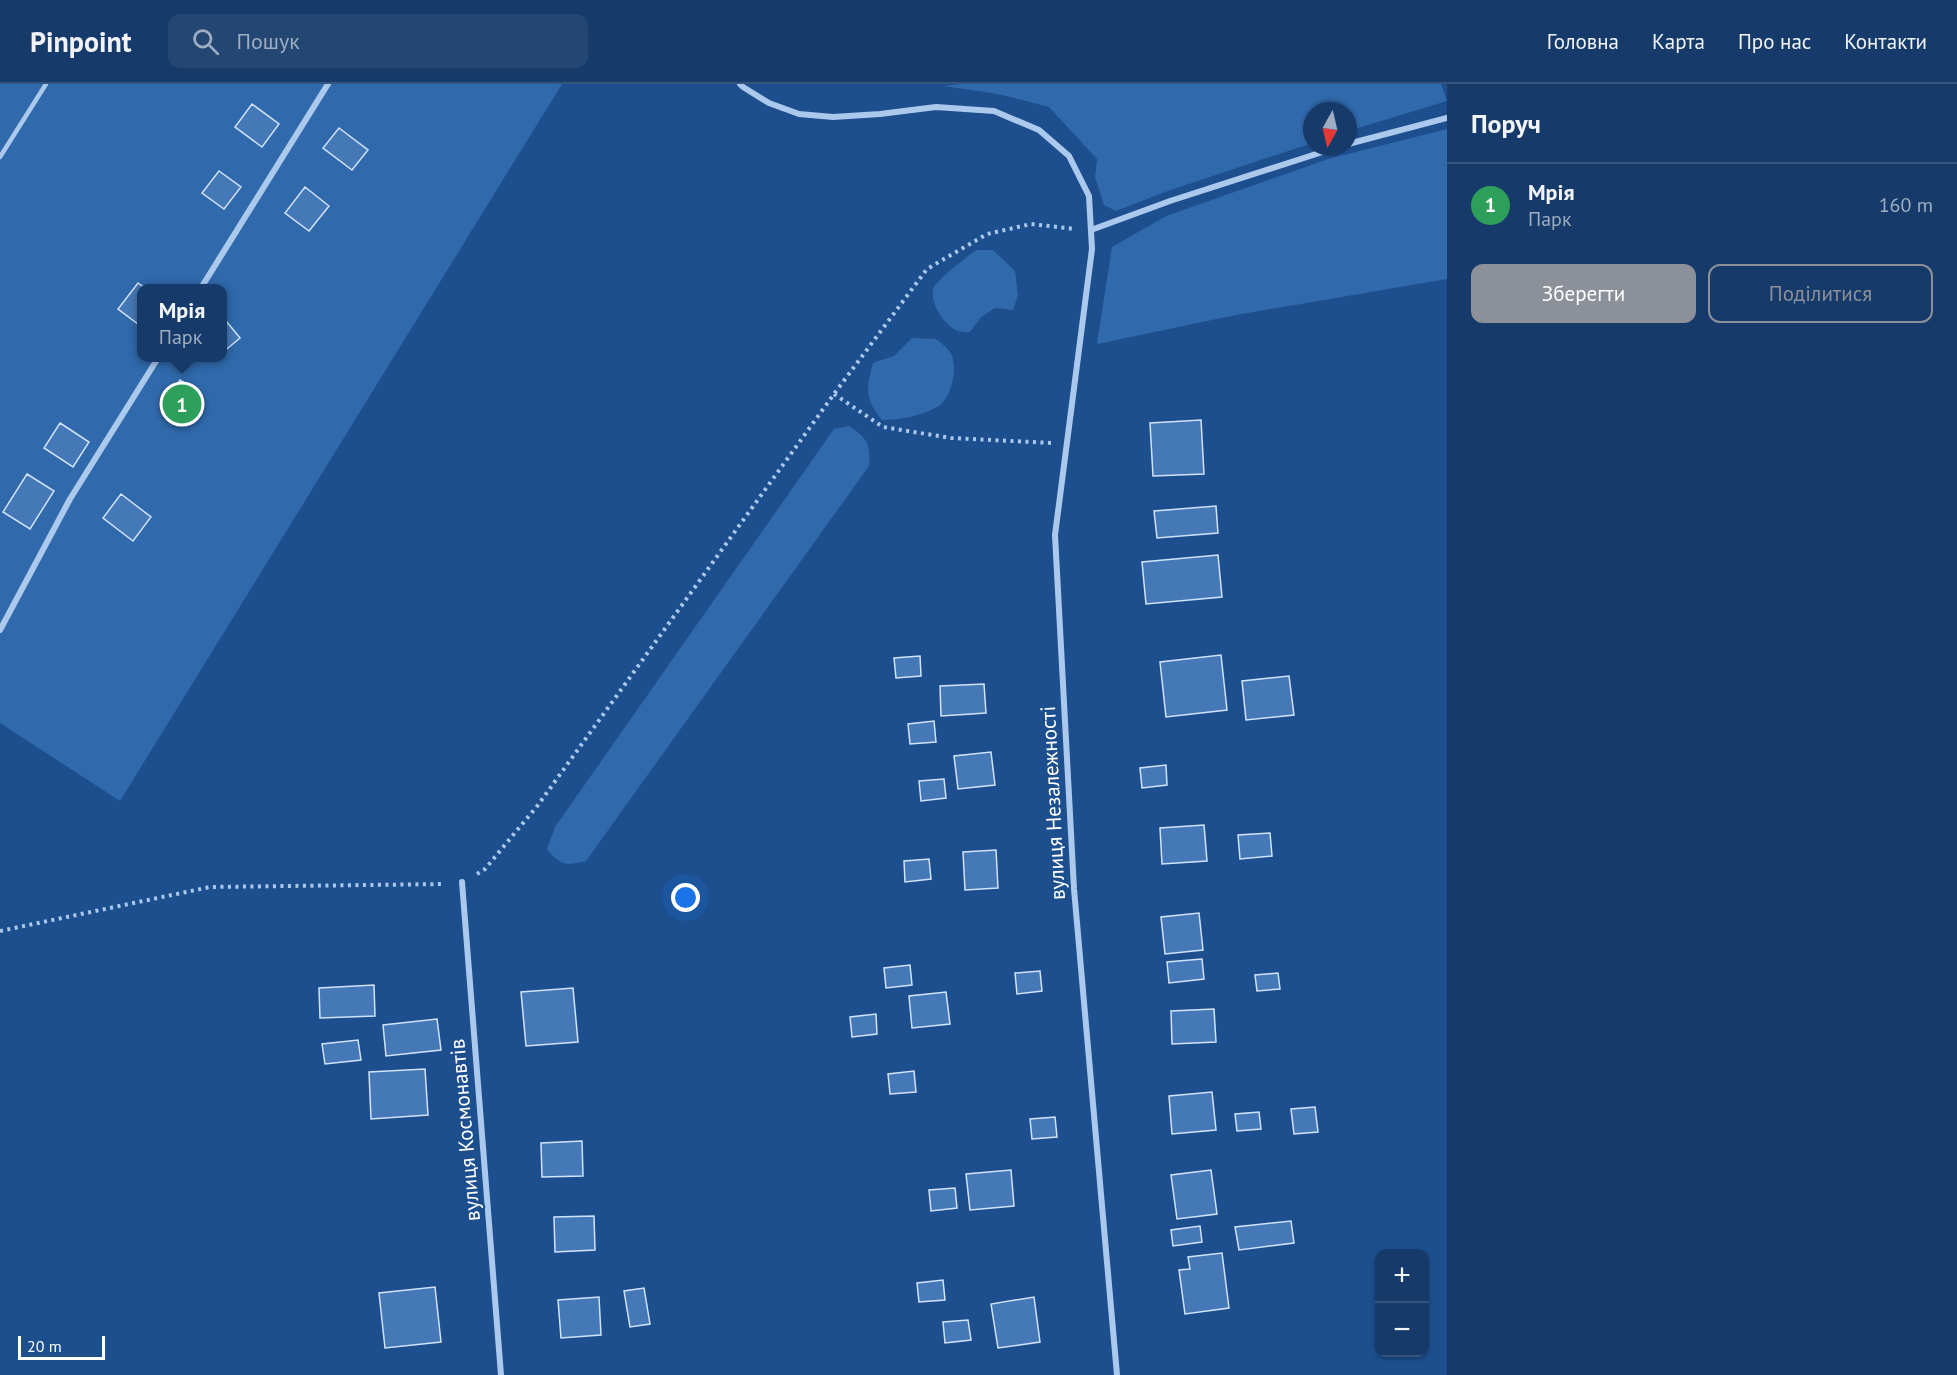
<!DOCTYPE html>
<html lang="uk">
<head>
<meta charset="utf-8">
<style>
	:root { --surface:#163b6a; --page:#234672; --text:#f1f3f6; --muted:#9eadc1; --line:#35557e; --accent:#8c9099 }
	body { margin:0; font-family:"PT Sans",sans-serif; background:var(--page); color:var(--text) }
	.controls { position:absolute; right:18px; bottom:18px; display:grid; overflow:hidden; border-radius:12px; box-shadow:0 2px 4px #0004 }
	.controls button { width:54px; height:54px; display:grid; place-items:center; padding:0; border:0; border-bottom:2px solid var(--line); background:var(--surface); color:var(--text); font:30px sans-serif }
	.compass { position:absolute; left:1303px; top:18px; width:54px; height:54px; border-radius:50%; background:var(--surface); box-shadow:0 2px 4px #0004; rotate:188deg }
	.scale { position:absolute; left:18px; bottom:15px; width:87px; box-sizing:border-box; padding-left:6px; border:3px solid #fff; border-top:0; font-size:16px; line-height:21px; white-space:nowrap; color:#fff; -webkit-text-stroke:4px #1d4f8e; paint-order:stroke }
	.you { position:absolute; left:686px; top:814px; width:21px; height:21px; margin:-15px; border:4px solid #fff; border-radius:50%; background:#1a73e8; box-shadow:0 0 0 9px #1a73e833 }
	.badge { display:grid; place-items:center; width:39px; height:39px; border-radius:50%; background:var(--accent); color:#fff; font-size:20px; font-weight:700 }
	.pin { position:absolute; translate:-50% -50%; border:3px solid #fff; box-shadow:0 2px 6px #0006 }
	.popup { position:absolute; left:137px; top:200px; width:90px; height:78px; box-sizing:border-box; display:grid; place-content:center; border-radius:12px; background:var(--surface); filter:drop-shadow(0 2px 4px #0005); font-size:20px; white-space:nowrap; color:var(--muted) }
	.popup b { font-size:22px; color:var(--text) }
	.popup::after { content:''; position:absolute; left:50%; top:100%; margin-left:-12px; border:12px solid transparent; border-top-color:var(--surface) }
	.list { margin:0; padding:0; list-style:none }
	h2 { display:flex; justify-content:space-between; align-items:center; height:78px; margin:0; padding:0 24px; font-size:26px }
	h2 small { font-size:20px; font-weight:400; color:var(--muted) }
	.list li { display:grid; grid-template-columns:39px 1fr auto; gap:18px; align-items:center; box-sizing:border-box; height:84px; padding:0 24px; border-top:2px solid var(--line) }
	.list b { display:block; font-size:22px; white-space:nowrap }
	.list p { margin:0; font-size:20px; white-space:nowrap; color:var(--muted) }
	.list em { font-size:20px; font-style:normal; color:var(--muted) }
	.actions { display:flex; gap:12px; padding:18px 24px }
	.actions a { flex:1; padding:14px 0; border:2px solid var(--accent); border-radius:12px; text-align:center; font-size:21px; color:var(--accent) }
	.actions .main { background:var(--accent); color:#fff }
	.icon { flex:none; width:33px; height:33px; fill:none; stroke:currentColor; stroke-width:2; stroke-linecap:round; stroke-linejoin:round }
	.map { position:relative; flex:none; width:1447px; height:1291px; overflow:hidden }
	header { display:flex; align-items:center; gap:36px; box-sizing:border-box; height:84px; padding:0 30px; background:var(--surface); border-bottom:2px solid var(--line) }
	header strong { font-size:28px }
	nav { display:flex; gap:33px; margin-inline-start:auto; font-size:21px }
	.search { width:420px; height:54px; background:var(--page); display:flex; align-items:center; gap:15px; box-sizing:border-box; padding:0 21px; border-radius:12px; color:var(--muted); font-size:22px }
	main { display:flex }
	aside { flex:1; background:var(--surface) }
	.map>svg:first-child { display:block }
	.green { fill:#3069ac; fill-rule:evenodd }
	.building { fill:#4578b6; stroke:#d1e3fa; stroke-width:1.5 }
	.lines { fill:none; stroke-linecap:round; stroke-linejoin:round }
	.path { stroke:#abc9ed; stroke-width:4; stroke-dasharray:3 4.5; stroke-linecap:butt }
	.lane { stroke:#abc9ed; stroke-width:4.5 }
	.street { stroke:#abc9ed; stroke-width:6 }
	.labels { text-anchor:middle; stroke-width:4.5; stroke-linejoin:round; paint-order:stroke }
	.street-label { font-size:21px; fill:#fff; stroke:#1d4f8e }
</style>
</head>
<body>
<header>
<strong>Pinpoint</strong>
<div class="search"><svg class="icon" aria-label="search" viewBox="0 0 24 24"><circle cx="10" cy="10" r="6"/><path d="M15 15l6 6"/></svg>Пошук</div>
<nav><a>Головна</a><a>Карта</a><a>Про нас</a><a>Контакти</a></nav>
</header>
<main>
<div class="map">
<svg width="1447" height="1291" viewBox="0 0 1447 1291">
	<rect width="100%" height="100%" fill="#1d4f8e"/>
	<path class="green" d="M0 0H562L120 717 0 639ZM142 204H222V274H142Z
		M961 0H1441L1447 17 1348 47V27H1312V59L1165 108 1116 127 1104 121 1095 93 1097 75 1049 23 998 10 943 2Z
		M1447 45V195L1236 231 1097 260 1112 163 1166 132 1328 75Z
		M976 166H993L1015 187 1018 211 1013 226 995 224 981 233 970 248C966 248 959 248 956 246 944 241 928 217 934 203 939 194 967 173 976 166Z
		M912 254 936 255C941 259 947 263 950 268 959 281 952 315 937 323 921 332 900 336 882 336 865 316 866 304 873 279L894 272Z
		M849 342C867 354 871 360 869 382L586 777C565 782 561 782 547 765L555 743 834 345Z"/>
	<path class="building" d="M252 20 279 40 262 63 235 43Z
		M339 44 368 66 352 86 323 64Z
		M219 87 241 103 224 125 202 109Z
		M305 103 329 122 309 147 285 129Z
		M138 199 145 204H142V243L118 225Z
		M222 232 240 254 222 269Z
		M180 296 197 307 183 328 166 317Z
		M1201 336 1204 390 1153 392 1150 339Z
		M60 339 89 358 73 383 44 364Z
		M27 390 54 407 30 445 3 428Z
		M121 410 151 433 133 457 103 434Z
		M1216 422 1218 449 1157 454 1154 427Z
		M1218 471 1222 513 1146 520 1142 478Z
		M1221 571 1227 626 1166 633 1160 578Z
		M920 572 921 592 896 594 894 574Z
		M1289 592 1294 631 1246 636 1242 597Z
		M984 600 986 629 941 632 940 602Z
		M934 637 936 658 910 660 908 640Z
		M991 668 995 701 958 705 954 672Z
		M1166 681 1167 701 1142 704 1140 684Z
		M944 695 946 714 921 717 919 697Z
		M1204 741 1207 777 1162 780 1160 744Z
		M1270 749 1272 772 1240 775 1238 751Z
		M996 766 998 804 965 806 963 768Z
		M929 775 931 795 905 798 904 777Z
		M1199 829 1203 866 1165 870 1161 833Z
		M1202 875 1204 895 1169 899 1167 878Z
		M910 881 912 901 886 904 884 884Z
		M1040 887 1042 907 1017 910 1015 889Z
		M1278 889 1280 905 1257 907 1255 891Z
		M374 901 375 932 320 934 319 904Z
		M573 904 578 958 526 962 521 908Z
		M946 908 950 940 912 944 909 912Z
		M1214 925 1216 958 1172 960 1171 927Z
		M876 930 877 950 852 953 850 933Z
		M437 935 441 966 386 972 383 941Z
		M358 956 361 976 325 980 322 960Z
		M425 985 428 1031 371 1035 369 988Z
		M914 987 916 1008 890 1010 888 990Z
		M1212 1008 1216 1046 1172 1050 1169 1012Z
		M1315 1023 1318 1048 1294 1050 1291 1025Z
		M1259 1028 1261 1045 1237 1047 1235 1030Z
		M1055 1033 1057 1053 1032 1055 1030 1035Z
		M582 1057 583 1092 542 1093 541 1059Z
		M1011 1086 1014 1122 970 1126 966 1090Z
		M1211 1086 1217 1130 1177 1135 1171 1091Z
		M955 1104 957 1124 931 1127 929 1106Z
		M594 1132 595 1166 555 1168 554 1133Z
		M1291 1137 1294 1159 1239 1166 1235 1143Z
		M1200 1142 1202 1158 1173 1162 1171 1146Z
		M1222 1169 1229 1224 1185 1230 1179 1186 1190 1185 1188 1173Z
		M943 1196 945 1216 919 1218 917 1199Z
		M435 1203 441 1258 385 1264 379 1209Z
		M644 1204 650 1240 630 1243 624 1207Z
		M599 1213 601 1251 561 1254 558 1216Z
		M1034 1213 1040 1258 998 1264 991 1220Z
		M968 1236 971 1256 945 1259 943 1238Z"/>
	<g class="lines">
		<path class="path" d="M834 310 883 343 951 354 1051 359
			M477 790 485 785 538 721 834 310 927 185 987 150 1031 140 1075 145
			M0 847 210 803 445 800"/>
		<path class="lane" d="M0 73 46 0"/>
		<path class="street" d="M740 0 743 3 769 19 799 30 833 33 880 30 936 23 994 27 1039 46 1069 72 1089 112 1092 165 1055 451 1074 805 1117 1291
			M1348 60 1447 34
			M1091 146 1170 117 1338 63
			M201 204 328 0
			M0 546 70 415 158 274
			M462 798 501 1291"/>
	</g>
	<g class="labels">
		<g class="street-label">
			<text transform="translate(1053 719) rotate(-93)" y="7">вулиця Незалежності</text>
			<text transform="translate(465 1046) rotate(-95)" y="7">вулиця Космонавтів</text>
		</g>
	</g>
</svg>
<div class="controls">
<button>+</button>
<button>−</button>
</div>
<svg class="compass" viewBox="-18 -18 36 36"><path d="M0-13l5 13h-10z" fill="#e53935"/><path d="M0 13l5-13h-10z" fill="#9eadc1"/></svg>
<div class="scale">20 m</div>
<div class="you"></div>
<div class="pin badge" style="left:182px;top:320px;background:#2e9e5b">1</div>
<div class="popup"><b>Мрія</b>Парк</div>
</div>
<aside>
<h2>Поруч<small></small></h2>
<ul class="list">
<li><span class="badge" style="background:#2e9e5b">1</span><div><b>Мрія</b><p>Парк</p></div><em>160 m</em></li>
</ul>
<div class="actions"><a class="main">Зберегти</a><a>Поділитися</a></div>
</aside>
</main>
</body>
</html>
